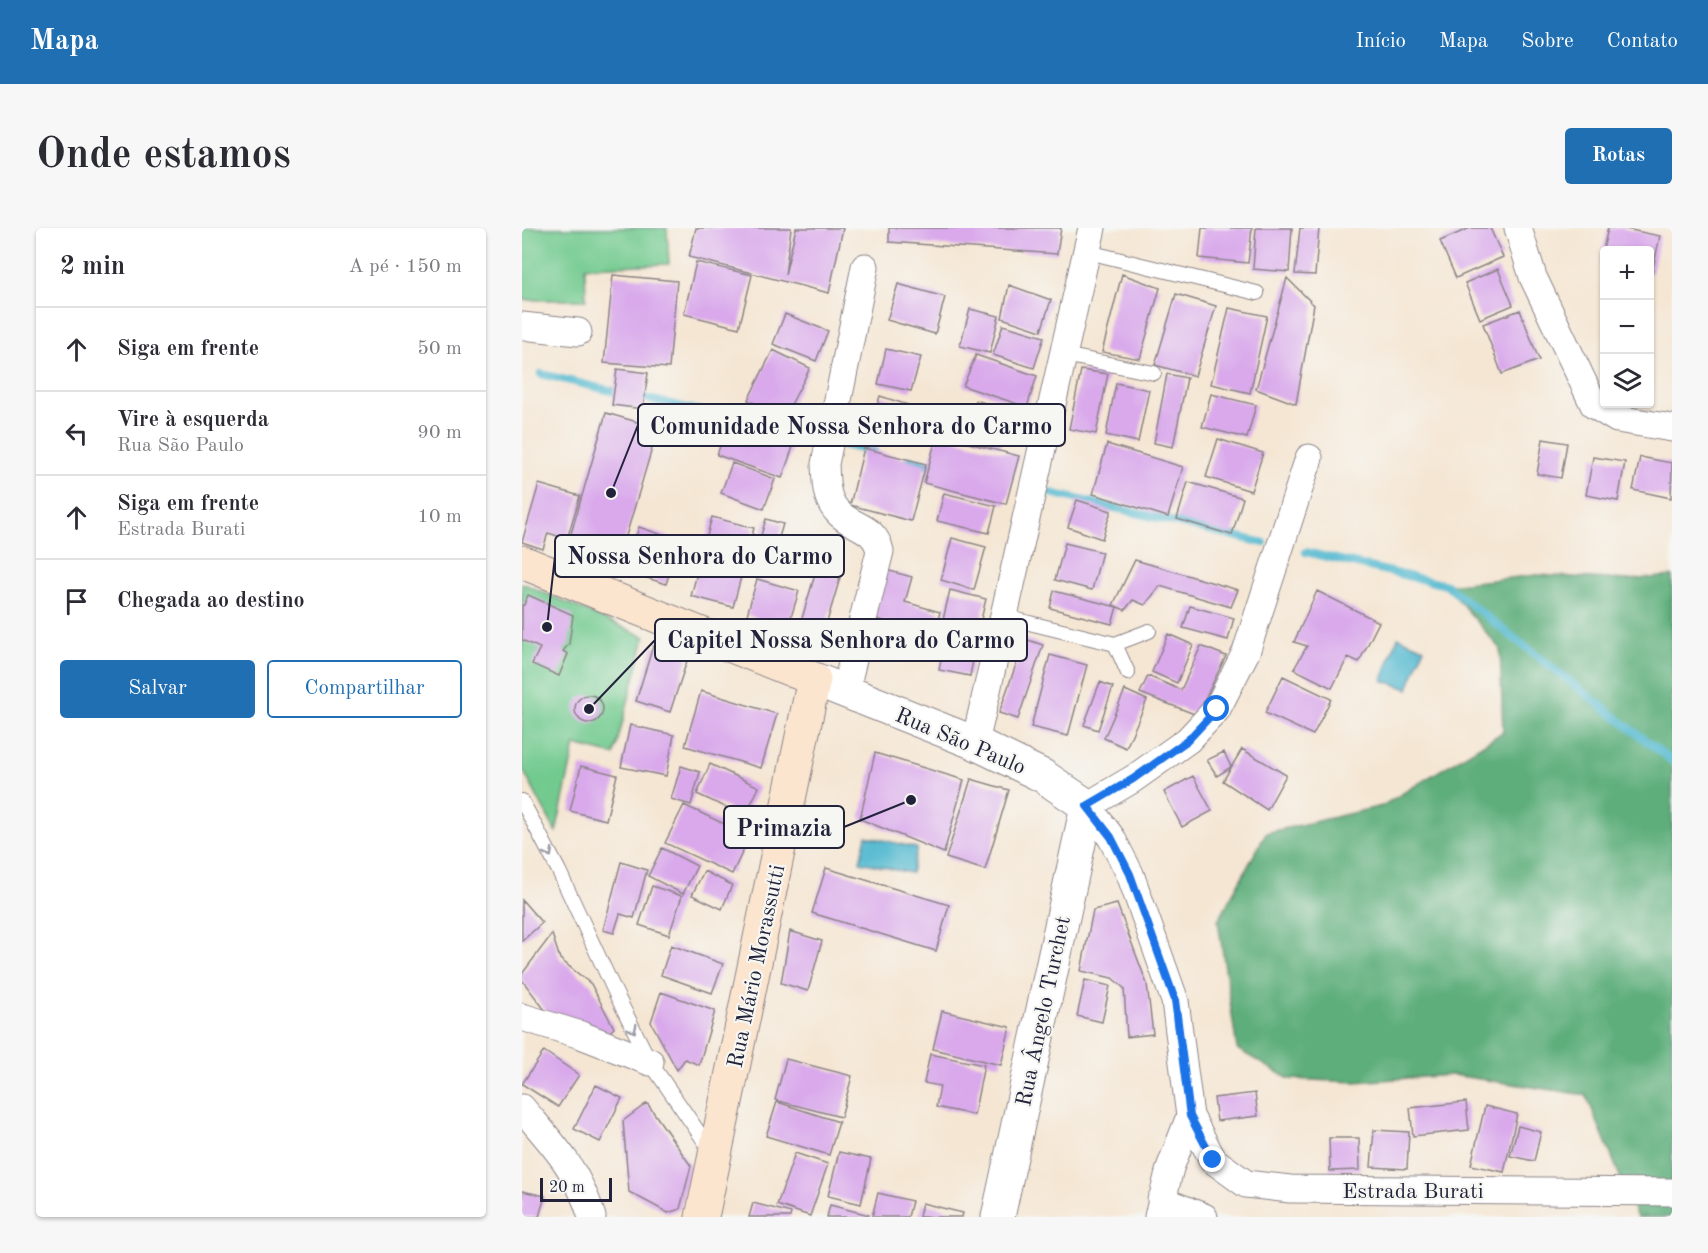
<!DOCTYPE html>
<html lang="pt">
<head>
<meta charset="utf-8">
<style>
	:root { --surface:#fff; --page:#f7f7f7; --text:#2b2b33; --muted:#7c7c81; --line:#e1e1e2; --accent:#1f6fb2 }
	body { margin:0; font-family:"Old Standard TT",serif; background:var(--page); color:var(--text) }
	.controls { position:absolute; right:18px; top:18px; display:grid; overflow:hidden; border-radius:6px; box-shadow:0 2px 4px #0004 }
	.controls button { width:54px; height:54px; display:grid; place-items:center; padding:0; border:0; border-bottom:2px solid var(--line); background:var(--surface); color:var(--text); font:30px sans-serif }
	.scale { position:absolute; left:18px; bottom:15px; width:72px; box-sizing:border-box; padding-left:6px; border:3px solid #22223b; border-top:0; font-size:16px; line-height:21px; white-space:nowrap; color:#22223b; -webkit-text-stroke:4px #f6f6f2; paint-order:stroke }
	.stop { position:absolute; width:18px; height:18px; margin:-14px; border:4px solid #1a73e8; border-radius:50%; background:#fff }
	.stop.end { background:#1a73e8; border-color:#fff; box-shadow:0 2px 6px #0008 }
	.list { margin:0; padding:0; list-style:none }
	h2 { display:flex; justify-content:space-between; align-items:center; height:78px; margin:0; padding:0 24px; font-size:26px }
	h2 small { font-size:20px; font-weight:400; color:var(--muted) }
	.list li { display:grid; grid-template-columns:39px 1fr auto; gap:18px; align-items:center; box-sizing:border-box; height:84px; padding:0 24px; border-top:2px solid var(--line) }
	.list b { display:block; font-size:22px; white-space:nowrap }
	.list p { margin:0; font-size:20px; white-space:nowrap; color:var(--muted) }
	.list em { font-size:20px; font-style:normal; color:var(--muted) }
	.actions { display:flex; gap:12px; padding:18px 24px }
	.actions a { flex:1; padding:14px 0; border:2px solid var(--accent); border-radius:6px; text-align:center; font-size:21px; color:var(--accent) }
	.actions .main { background:var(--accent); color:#fff }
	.icon { flex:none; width:33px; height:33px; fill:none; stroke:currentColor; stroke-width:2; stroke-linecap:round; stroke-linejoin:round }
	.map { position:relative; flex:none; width:1150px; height:989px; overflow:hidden; border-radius:6px }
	header { display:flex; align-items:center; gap:36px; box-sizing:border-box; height:84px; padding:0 30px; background:var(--accent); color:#fff }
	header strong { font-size:28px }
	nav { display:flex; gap:33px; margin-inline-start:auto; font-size:21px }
	.intro { display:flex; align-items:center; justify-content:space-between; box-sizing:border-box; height:144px; padding:0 36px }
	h1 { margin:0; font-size:42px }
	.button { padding:15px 27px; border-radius:6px; background:var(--accent); color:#fff; font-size:21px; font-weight:700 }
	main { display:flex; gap:36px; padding:0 36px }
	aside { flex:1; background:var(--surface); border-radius:6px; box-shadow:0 2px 4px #0004 }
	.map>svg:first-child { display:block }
	.green { fill:#72ca8f; stroke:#4a7665; stroke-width:1.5 }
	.forest { fill:#5dae7a; stroke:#40685a; stroke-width:1.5 }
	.water { fill:#52b9d0; stroke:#3a6e86; stroke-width:1.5 }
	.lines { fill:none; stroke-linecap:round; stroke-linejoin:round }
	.stream { stroke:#52b9d0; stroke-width:8 }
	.building { fill:#d9a9eb }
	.service-casing { stroke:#8c8487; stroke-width:16 }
	.minor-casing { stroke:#8c8487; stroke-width:29 }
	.tertiary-casing { stroke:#8c8487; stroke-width:35 }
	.secondary-casing { stroke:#8c8487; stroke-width:35 }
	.service { stroke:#fff; stroke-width:14 }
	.minor { stroke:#fff; stroke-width:27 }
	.tertiary { stroke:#fff; stroke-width:33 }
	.secondary { stroke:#fbe5cf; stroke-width:33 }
	.oneway { stroke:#9c9ca7 }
	.route { stroke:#1a73e8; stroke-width:8 }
	.labels { text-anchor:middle; stroke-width:4.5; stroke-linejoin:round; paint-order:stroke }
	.street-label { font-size:22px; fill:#22223b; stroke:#f6f6f2 }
	.leader { fill:none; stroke:#22223b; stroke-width:2 }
	.callout-dot { fill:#22223b; stroke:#f6f6f2; stroke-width:2 }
	.callout { fill:#f6f6f2; stroke:#22223b; stroke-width:2 }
	.callout-label { font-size:24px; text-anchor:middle; font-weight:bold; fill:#22223b }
</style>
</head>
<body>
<header>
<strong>Mapa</strong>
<nav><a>Início</a><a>Mapa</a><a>Sobre</a><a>Contato</a></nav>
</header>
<div class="intro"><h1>Onde estamos</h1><a class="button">Rotas</a></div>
<main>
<aside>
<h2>2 min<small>A pé · 150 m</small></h2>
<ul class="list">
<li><svg class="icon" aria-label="ahead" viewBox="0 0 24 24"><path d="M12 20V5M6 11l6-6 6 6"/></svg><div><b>Siga em frente</b></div><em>50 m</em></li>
<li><svg class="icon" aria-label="left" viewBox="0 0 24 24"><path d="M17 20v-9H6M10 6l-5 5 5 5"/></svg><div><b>Vire à esquerda</b><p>Rua São Paulo</p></div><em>90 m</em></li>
<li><svg class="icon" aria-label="ahead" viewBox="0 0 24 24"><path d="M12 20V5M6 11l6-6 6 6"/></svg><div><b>Siga em frente</b><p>Estrada Burati</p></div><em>10 m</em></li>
<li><svg class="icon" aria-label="arrive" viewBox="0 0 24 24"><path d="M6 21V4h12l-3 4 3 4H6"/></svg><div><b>Chegada ao destino</b></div></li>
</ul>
<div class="actions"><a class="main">Salvar</a><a>Compartilhar</a></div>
</aside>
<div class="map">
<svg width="1150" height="989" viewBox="0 0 1150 989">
	<rect width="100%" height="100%" fill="#f6f6f2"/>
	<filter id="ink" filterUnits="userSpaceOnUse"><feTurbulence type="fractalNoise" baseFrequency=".0167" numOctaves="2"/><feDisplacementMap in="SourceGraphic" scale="12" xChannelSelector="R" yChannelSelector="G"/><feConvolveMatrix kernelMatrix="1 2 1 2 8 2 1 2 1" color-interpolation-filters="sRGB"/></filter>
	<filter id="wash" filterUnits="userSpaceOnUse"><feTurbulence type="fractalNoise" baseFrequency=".008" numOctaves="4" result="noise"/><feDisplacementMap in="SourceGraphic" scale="24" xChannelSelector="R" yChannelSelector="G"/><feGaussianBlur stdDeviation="1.35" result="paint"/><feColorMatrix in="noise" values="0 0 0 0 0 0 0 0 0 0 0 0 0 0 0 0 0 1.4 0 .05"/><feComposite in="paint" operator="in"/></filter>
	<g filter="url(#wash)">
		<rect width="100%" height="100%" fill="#f5e6d3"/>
		<path class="green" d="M0 0H145L147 36 63 39 64 72H0Z
			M0 355 123 409 92 527 53 517 34 604 0 540Z"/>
		<path class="forest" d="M1015 347 1105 352 1150 348V989H1115L1064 867 930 847 833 854 767 851 715 821 696 693 744 605 860 578 981 504 978 421 924 357Z"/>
		<path class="water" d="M876 409 902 420 886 461 860 452Z
			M344 608 395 620 389 645 338 634Z"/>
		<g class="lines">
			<path class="stream" d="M19 146 102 166
				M114 168 276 206
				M318 216 352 224
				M387 232 416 239
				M529 265 742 315
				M784 324 924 357 1150 533"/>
		</g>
		<g id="blocks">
			<path class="building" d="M174 0H269L263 47 274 0H321L307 65 167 29Z
				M367 0H539L535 26 367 14Z
				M680 0H730L726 35 677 30Z
				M734 0H770L767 44 731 41Z
				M778 0H797L793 47 773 46Z
				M948 0H968L981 29 934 50 918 13Z
				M1086 0H1099L1138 8 1130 45H1128V22H1082V35L1078 34Z
				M174 34 230 47 217 100 162 86Z
				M976 41 991 77 958 91 943 55Z
				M600 46 638 60 618 131 580 124Z
				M91 47 155 53 147 140 82 135Z
				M765 50 792 77 774 176 734 161Z
				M376 56 423 69 413 106 365 92Z
				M487 57 529 72 519 103 480 90Z
				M654 66 694 78 673 148 633 137Z
				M707 80 745 88 728 165 689 156Z
				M448 81 477 88 468 125 438 118Z
				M998 82 1017 132 980 146 961 96Z
				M263 86 306 103 294 133 251 116Z
				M481 97 522 109 512 140 471 127Z
				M364 121 399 129 389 163 356 156Z
				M251 122 288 140 262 190 226 172Z
				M454 127 515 148 505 179 441 158Z
				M95 141 126 145 121 181 90 177Z
				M559 142 586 146 574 206 547 201Z
				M645 146 665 150 651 219 632 215Z
				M594 155 627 162 616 214 584 207Z
				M689 166 734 177 725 210 680 199Z
				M358 168 386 177 374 215 346 206Z
				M454 172 490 184 478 219 442 206Z
				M84 185 136 200 93 345 42 330Z
				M207 193 272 216 260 250 195 227Z
				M415 207 497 228 484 276 402 255Z
				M696 211 741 225 729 263 684 249Z
				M1021 211 1045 215 1039 250 1015 246Z
				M585 216 661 239 646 289 571 266Z
				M342 220 404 236 389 293 328 277Z
				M1071 229 1103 234 1096 273 1064 267Z
				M1118 229 1150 235 1149 270 1111 262Z
				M210 235 253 251 242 281 199 265Z
				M666 254 721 270 710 307 655 291Z
				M17 256 58 268 45 311 26 305 21 321 0 314Z
				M422 265 474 278 467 305 415 293Z
				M555 272 589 283 580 311 546 299Z
				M190 289 232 300 211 379 169 368Z
				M244 291 261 296 250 333 233 327Z
				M117 299 158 313 144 356 103 343Z
				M430 310 464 319 452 362 419 352Z
				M543 315 580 324 570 362 533 352Z
				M613 332 716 362 709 379 638 358 623 377 611 372 603 382 591 377Z
				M364 342 390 349 383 374 418 384 412 407 351 390Z
				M294 343 318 350 302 404 278 397Z
				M235 351 277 363 266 399 225 387Z
				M428 362 464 371 456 404 420 396Z
				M532 363 595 379 590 396 528 380Z
				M795 363 857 394 837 434 826 429 810 460 772 441 785 418 772 414Z
				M6 367 51 387 47 416 41 423 46 426 37 448 10 436 18 420 0 412V377H2Z
				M668 378 712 390 706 412 661 400Z
				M424 406 455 412 448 448 417 442Z
				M646 406 671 417 655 455 630 444Z
				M503 411 521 417 496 491 477 485Z
				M131 418 166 430 148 484 114 473Z
				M679 418 704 428 675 487 618 465 626 448 659 462Z
				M528 427 565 437 546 508 509 499Z
				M761 448 809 471 791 507 743 485Z
				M578 454 591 459 576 502 562 497Z
				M603 462 625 472 604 520 582 510Z
				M179 463 255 486 239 540 163 518Z
				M53 481a14 14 0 1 1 28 0a14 14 0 1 1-28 0Z
				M108 497 152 507 144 548 99 539Z
				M720 521 764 547 745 582 701 553Z
				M702 524 709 539 695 548 685 532Z
				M353 525 442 552 422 625 338 591Z
				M188 536 237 559 223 588 175 566Z
				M59 538 95 547 84 592 48 583Z
				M159 538 178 544 169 577 149 571Z
				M671 548 690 583 660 599 642 564Z
				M449 551 487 562 463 642 424 630Z
				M162 577 228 608 210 646 143 615Z
				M140 620 175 638 161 666 126 648Z
				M99 634 125 642 112 690 98 686 92 705 81 702Z
				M304 640 427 677 414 723 290 685Z
				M182 643 210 657 200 681 170 667Z
				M130 658 160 668 147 707 117 697Z
				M0 672 20 695 0 713Z
				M595 676 625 756 631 806 605 809 602 760 590 750 559 743 571 682Z
				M268 703 300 713 286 763 259 755Z
				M30 706 38 731 69 756 92 800 80 811 26 786 0 752V746Z
				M149 717 201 736 190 765 139 747Z
				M563 752 588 758 580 794 555 788Z
				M139 764 193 783 177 837 163 831 155 842 129 794Z
				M420 783 488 799 479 837 411 821Z
				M22 823 57 847 36 879 0 856Z
				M408 826 462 837 452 887 414 879 418 858 402 855Z
				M264 831 330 848 319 889 253 872Z
				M74 857 100 870 78 914 52 901Z
				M733 865 736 888 695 893 692 870Z
				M255 874 317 894 307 927 244 908Z
				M944 874 947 902 891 908 888 880Z
				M125 875 169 938 158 981 146 985 107 964 101 893Z
				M963 878 995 886 982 944 949 937Z
				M996 898 1019 904 1012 933 988 928Z
				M852 902 887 904 885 941 849 939Z
				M807 910H837L838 942 808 943Z
				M317 924 349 931 339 976 306 968Z
				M273 925 306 936 288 988 255 977Z
				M0 963 23 968 17 989H0Z
				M356 965 390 973 386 989H350Z
				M231 975 269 985 268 989H227Z
				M400 975 441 985 440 989H397Z
				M308 977 347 987 346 989H305Z"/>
		</g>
	</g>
	<g filter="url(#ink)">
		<use href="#blocks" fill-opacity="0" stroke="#8c8487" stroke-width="1.5"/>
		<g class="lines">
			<g class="service-casing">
				<path id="service" d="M566 24 735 65
					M542 127 632 145
					M483 389 593 416 606 445
					M593 416 627 403
					M0 573 37 643 94 766 128 834 190 924"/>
			</g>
			<g class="minor-casing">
				<path id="minor" d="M996 0 1011 49 1072 177 1095 191 1150 200
					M0 98 56 104
					M787 230 724 424 695 481 666 512 611 551 565 578 589 609 608 646 653 773 668 888 691 932 724 956 768 961 1150 964
					M323 464 358 323C352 296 328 300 314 282 303 269 304 252 303 236L343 39
					M453 515 570 0
					M0 789 59 807 128 834
					M0 880C32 918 55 940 70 989
					M639 972 682 989
					M636 989 648 940 668 888"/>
			</g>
			<g class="tertiary-casing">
				<path id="tertiary" d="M292 451 453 515 521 548 565 578 476 989"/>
			</g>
			<g class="secondary-casing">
				<path id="secondary" d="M0 334 292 451 180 989"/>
			</g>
			<use href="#service" class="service"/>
			<use href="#minor" class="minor"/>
			<use href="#tertiary" class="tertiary"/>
			<use href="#secondary" class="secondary"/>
		</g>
		<defs><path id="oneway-chevron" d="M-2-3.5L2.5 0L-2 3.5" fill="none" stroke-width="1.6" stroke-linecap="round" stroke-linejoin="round" transform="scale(1.5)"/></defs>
		<g class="oneway">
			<use href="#oneway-chevron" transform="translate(27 625) rotate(62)"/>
			<use href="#oneway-chevron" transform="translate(111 801) rotate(63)"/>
		</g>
	</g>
	<g class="lines" filter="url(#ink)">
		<path class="route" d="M691 932 668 888 653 772 608 646 589 609 565 578 611 551 666 512 695 481"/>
	</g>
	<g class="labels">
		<g class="street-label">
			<text transform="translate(439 512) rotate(23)" y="8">Rua São Paulo</text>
			<text transform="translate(233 738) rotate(-78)" y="8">Rua Mário Morassutti</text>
			<text transform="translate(520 783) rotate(-78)" y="8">Rua Ângelo Turchet</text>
			<text x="891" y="970">Estrada Burati</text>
		</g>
	</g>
	<path class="leader" d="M89 265L116 197M25 399L33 328M67 481L133 412M389 572L322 599"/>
	<g class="callout-dot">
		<circle cx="89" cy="265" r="6"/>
		<circle cx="25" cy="399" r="6"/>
		<circle cx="67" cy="481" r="6"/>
		<circle cx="389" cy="572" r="6"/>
	</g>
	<g class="callout">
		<rect x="116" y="176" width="427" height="42" rx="6"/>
		<rect x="33" y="307" width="289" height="42" rx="6"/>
		<rect x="133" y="391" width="372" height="42" rx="6"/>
		<rect x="202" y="578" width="120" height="42" rx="6"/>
	</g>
	<g class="callout-label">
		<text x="329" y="206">Comunidade Nossa Senhora do Carmo</text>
		<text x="178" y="336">Nossa Senhora do Carmo</text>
		<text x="319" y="420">Capitel Nossa Senhora do Carmo</text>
		<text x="262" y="608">Primazia</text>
	</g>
</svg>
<div class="controls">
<button>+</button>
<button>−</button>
<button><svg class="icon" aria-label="layers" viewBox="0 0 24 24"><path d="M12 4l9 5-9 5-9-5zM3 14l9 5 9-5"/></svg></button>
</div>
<div class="scale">20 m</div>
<div class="stop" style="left:695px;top:481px"></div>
<div class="stop end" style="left:691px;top:932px"></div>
</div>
</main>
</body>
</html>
